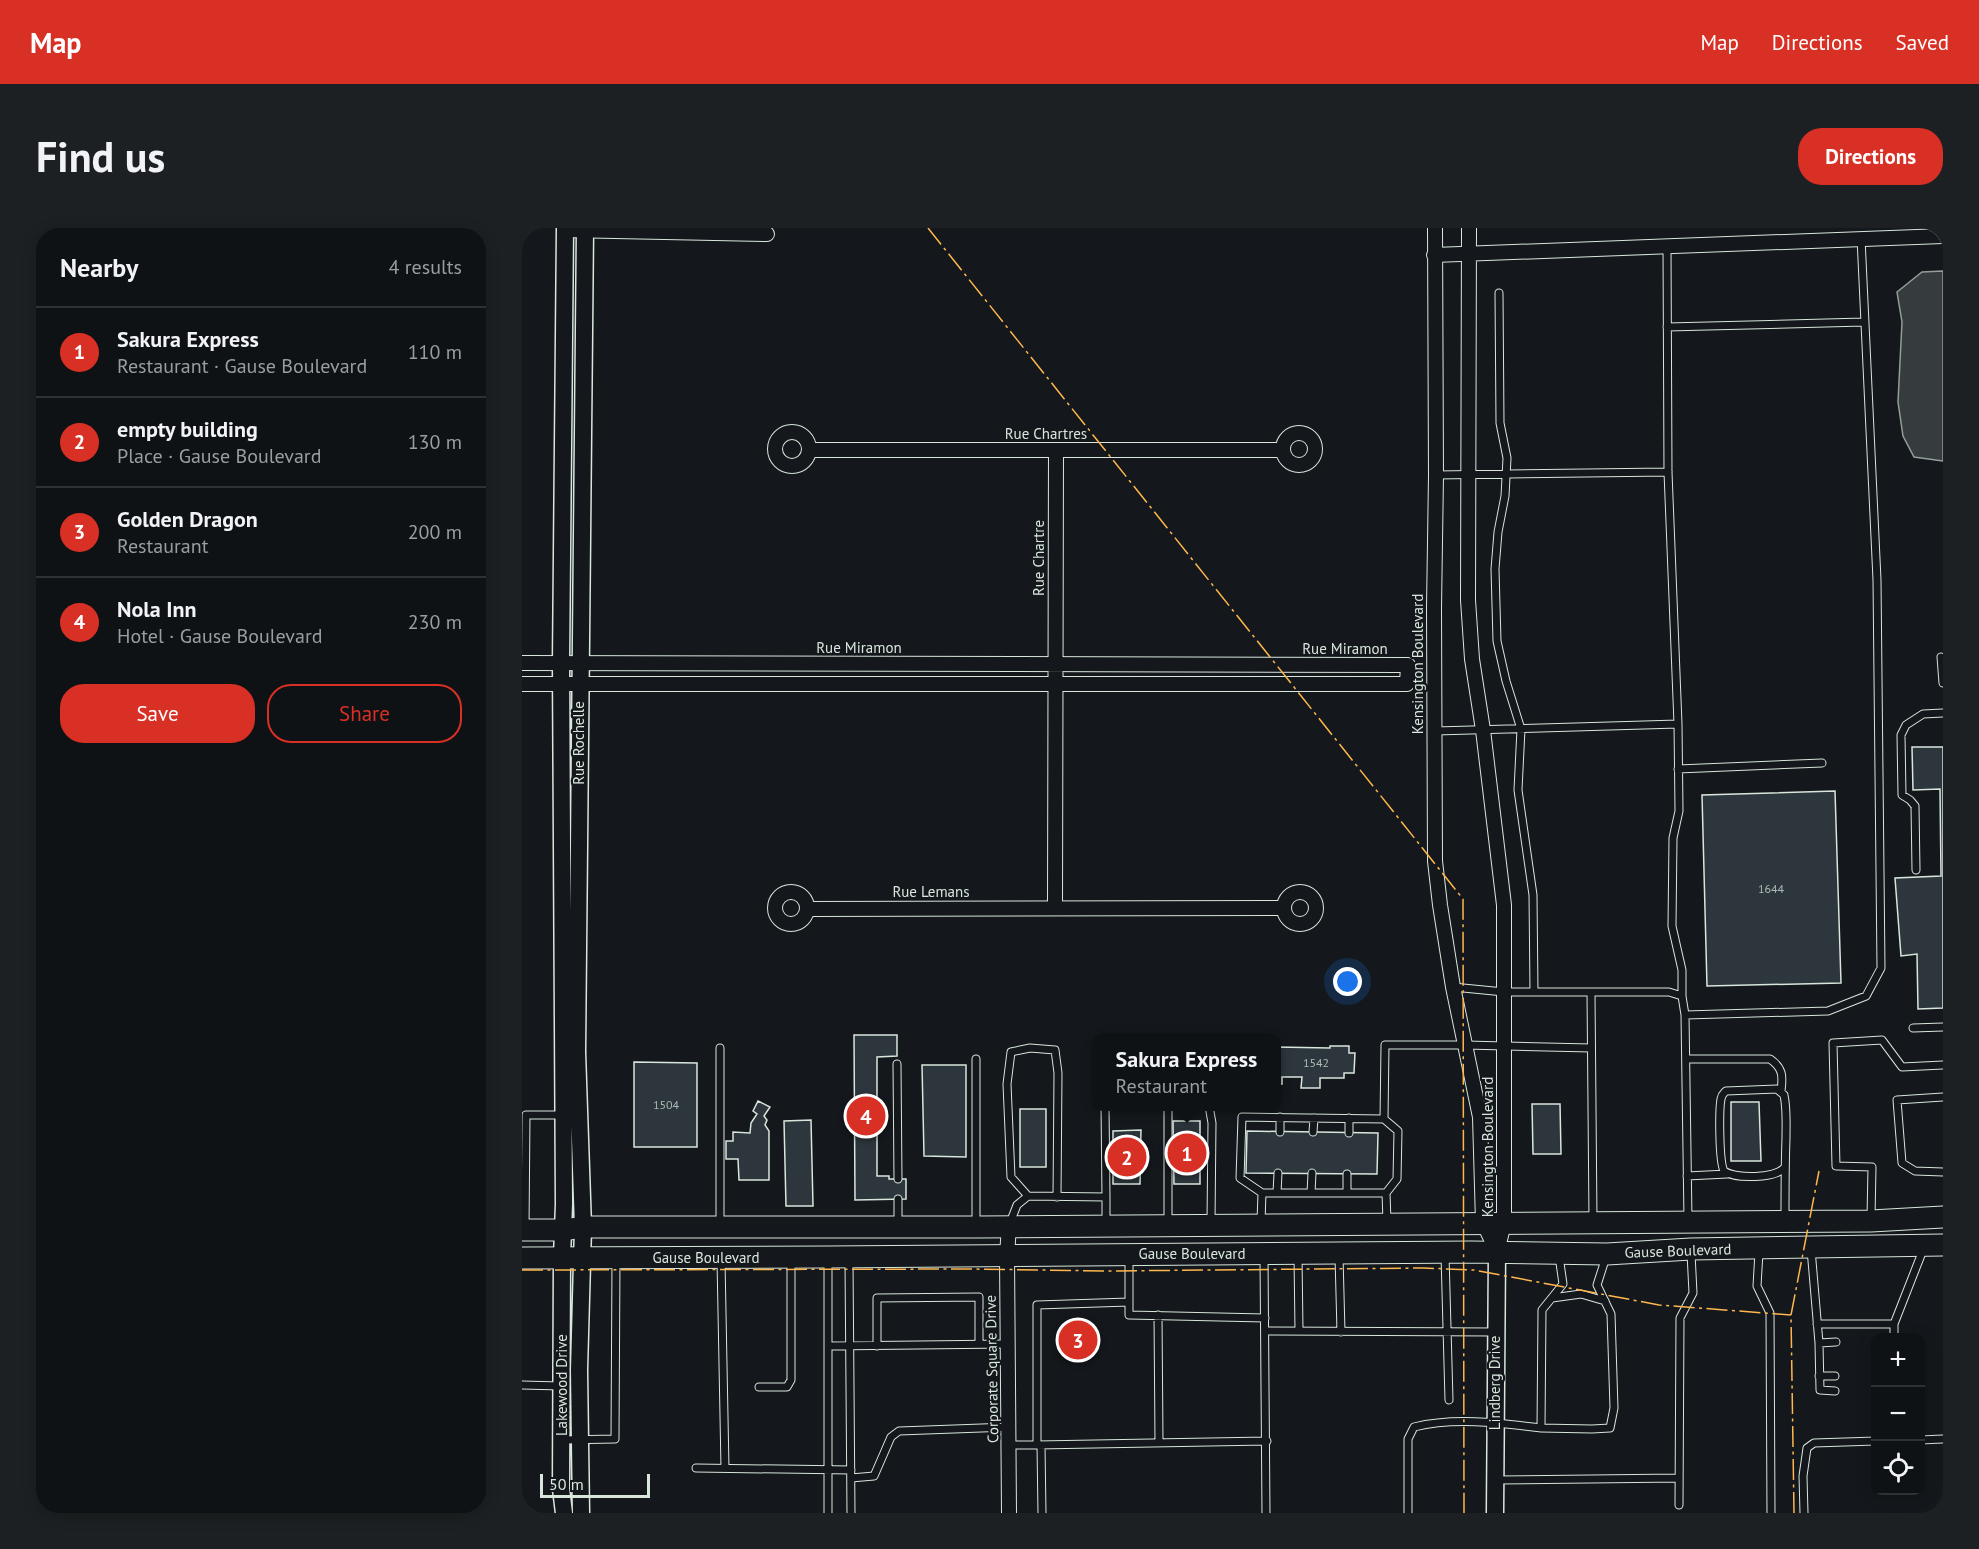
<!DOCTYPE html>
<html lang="en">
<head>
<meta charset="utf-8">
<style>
	:root { --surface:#0f1215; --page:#1d2022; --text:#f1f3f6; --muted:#9b9ea0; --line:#2f3234; --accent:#d93025 }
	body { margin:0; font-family:"PT Sans",sans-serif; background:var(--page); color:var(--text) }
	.controls { position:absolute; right:18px; bottom:18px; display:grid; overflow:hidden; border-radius:12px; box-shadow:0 3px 15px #0003 }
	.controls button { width:54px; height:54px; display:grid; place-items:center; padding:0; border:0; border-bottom:2px solid var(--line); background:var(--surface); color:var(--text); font:30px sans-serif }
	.scale { position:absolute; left:18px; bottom:15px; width:110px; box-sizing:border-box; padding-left:6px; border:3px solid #d8e6dc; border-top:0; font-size:16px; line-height:21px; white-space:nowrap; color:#d8e6dc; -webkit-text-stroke:4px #14181c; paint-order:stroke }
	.you { position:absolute; left:826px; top:754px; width:21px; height:21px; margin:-15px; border:4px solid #fff; border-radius:50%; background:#1a73e8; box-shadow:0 0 0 9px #1a73e833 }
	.badge { display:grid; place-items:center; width:39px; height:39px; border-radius:50%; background:var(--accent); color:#fff; font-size:20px; font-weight:700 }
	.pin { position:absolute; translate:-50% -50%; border:3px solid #fff; box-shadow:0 2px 6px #0006 }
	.popup { position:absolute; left:570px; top:805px; width:189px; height:78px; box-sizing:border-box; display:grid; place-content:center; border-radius:12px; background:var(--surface); filter:drop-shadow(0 2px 4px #0005); font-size:20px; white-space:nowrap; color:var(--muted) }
	.popup b { font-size:22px; color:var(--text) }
	.popup::after { content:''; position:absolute; left:50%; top:100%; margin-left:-12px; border:12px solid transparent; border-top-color:var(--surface) }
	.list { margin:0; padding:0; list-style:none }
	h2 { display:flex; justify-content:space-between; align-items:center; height:78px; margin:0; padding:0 24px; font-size:26px }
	h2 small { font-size:20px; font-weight:400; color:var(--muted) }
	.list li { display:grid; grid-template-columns:39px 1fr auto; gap:18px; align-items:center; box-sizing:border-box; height:90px; padding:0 24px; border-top:2px solid var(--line) }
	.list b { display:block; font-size:22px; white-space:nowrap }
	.list p { margin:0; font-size:20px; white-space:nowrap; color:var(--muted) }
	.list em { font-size:20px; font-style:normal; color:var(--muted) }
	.actions { display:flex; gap:12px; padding:18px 24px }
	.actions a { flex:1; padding:14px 0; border:2px solid var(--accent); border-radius:24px; text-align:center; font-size:21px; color:var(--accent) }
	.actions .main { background:var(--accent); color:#fff }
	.icon { flex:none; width:33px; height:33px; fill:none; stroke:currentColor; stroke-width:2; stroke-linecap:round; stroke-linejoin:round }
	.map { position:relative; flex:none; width:1421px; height:1285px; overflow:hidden; border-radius:24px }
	header { display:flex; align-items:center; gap:36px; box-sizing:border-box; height:84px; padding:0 30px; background:var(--accent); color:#fff }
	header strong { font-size:28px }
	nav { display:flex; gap:33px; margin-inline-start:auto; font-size:21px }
	.intro { display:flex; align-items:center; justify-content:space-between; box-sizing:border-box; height:144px; padding:0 36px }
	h1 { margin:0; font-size:42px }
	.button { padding:15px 27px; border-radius:24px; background:var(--accent); color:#fff; font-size:21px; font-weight:700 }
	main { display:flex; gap:36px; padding:0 36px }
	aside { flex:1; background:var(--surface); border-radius:24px; box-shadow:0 3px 15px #0003 }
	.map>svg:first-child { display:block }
	.water { fill:#363b3e; stroke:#939e99; stroke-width:1.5 }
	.building { fill:#2c363c; stroke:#d8e6dc; stroke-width:1.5 }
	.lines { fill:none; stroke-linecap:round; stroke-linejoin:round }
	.service-casing { stroke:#d8e6dc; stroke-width:9 }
	.minor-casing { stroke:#d8e6dc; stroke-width:16 }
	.tertiary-casing { stroke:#d8e6dc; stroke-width:19 }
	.primary-casing { stroke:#d8e6dc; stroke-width:23 }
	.service { stroke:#14181c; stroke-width:7 }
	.minor { stroke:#14181c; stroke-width:14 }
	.tertiary { stroke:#14181c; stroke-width:16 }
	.primary { stroke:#14181c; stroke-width:21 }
	.power { stroke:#ffb74d; stroke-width:1.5; stroke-dasharray:21 4.5 3 4.5; stroke-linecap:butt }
	.labels { text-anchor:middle; stroke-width:4.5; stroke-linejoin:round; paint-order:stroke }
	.number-label { font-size:12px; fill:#adbab4 }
	.street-label { font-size:15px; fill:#d8e6dc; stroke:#14181c }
</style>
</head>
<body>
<header>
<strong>Map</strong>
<nav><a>Map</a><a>Directions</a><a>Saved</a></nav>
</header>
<div class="intro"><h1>Find us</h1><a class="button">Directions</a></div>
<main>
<aside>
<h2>Nearby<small>4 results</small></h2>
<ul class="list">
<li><span class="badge">1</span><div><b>Sakura Express</b><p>Restaurant · Gause Boulevard</p></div><em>110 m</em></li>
<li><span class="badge">2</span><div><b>empty building</b><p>Place · Gause Boulevard</p></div><em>130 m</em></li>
<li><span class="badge">3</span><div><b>Golden Dragon</b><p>Restaurant</p></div><em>200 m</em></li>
<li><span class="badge">4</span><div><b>Nola Inn</b><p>Hotel · Gause Boulevard</p></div><em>230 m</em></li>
</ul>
<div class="actions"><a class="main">Save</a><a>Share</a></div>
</aside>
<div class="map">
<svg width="1421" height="1285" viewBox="0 0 1421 1285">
	<rect width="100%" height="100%" fill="#14181c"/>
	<path class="water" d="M1421 43V233L1392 229 1381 208 1376 174 1380 94 1375 64 1400 44Z"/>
	<path class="building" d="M1390 519H1421V780L1396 781 1395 726 1379 728 1373 650 1419 648 1418 561 1391 562Z
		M1313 563 1319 755 1185 758 1180 567Z
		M332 807H375V828L355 829V948H367V951H384V971L333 972Z
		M808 818H827V825H833L832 845H822V850H798V860H779L780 849H760V856H755V819L808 820Z
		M112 834 175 835V919H112Z
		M400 837H444V929L402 928Z
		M236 873 248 879 242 888 245 892 243 897 247 903V952H217L216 931H204V913H211V904L228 905 229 895 235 886 231 883Z
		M1209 874H1237L1239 933H1209Z
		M1010 876H1038L1039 926H1011Z
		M498 881H524V939H498Z
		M289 892 291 978H264L262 893Z
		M651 893H678V956H652Z
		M619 902 618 956H591V903Z
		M725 903 856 905 855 946 724 945Z"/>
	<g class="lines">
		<g class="service-casing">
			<path id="service" d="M977 65 978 195 985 230 983 268 976 304 973 341 975 413 984 453 999 501 996 562 1011 667 1012 764
				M1145 99 1342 94
				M914 247 1146 244
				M1419 429 1421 455
				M1156 496 1157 583 1151 610 1150 698 1160 742V768
				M913 503 1156 496 1146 244 1145 18
				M1156 541 1300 535
				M1394 642 1393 578 1388 572 1380 567 1379 507 1384 497 1401 486 1421 485
				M931 759 982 764H1147L1160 768 1163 787 1166 992
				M1069 764 1071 992
				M1163 787 1306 783 1344 768 1359 740 1355 352 1339 10
				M1391 800 1421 799
				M198 820V998
				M1164 831H1248C1261 840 1261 848 1259 863
				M375 836 376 951
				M1421 869 1375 872 1380 935 1393 943 1421 944
				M646 878V996
				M687 878 690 895 689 994
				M758 904V889
				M791 904 792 890
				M827 905V890
				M1165 948 1205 946
				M740 965H864
				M755 965 756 945
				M789 965 790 945
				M825 965V946
				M506 968 489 949 485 856 489 824 508 820 533 822 536 845 535 969
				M584 969V996
				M376 971V996
				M1263 990C1263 963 1263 937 1264 910 1264 895 1265 881 1262 867L1255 861 1204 863C1201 866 1200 866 1199 871 1197 882 1197 934 1202 943 1213 951 1254 951 1263 939
				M1349 990 1350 939 1314 938 1311 815 1360 812 1380 839 1421 837
				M739 994 740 965 718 950 720 889 862 891
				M865 994 864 965 875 951 876 903 862 891 863 817H943L1069 820
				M488 995 495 977 506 968 584 969 583 878
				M454 996V831
				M3 1001 4 887H41
				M1289 1021 1297 1115 1298 1162 1313 1163
				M1237 1024 1235 1058 1248 1085 1249 1285
				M923 1027 927 1172
				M776 1028 777 1103
				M817 1028 819 1104
				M1037 1028 1041 1056 1020 1082 1019 1200 1070 1201 1088 1200 1092 1180 1089 1086 1075 1057 1084 1029
				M607 1030V1087L743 1090
				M742 1030 744 1285
				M199 1032 203 1240
				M306 1032V1285
				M327 1033 329 1285
				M1030 1070 1059 1066 1083 1073
				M636 1087 637 1215
				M1295 1096H1372
				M743 1103 974 1104
				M1372 1110V1096L1401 1022
				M1297 1115 1314 1114
				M306 1118 486 1116
				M355 1118V1070L457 1069V1116
				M1297 1148H1313
				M0 1157 39 1158
				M237 1159H265L269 1152V1032
				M40 1212 93 1211 94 1032
				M1398 1212 1421 1211
				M488 1217H515V1077L607 1074
				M515 1217 745 1213
				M519 1217 520 1285
				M174 1240 329 1242
				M329 1250 352 1248 369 1209 377 1203 487 1199
				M974 1252 1157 1250
				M1157 1277 1158 1090 1171 1065 1169 1025
				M886 1285V1211L892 1199C933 1189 978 1195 1019 1200
				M1282 1285 1281 1248 1285 1220 1292 1215 1354 1213
				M1419 1285 1421 1282"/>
		</g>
		<g class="minor-casing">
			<path id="minor" d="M913 0 914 247 912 381 913 633 918 677 931 759 958 889 961 994 975 1024
				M947 0 946 372 950 431 961 502 982 677V995L975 1024
				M43 2 245 6
				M912 27 1421 8
				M253 221a17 17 0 1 1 34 0a17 17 0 1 1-34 0Z
				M761 221a16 16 0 1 1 32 0a16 16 0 1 1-32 0Z
				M287 222H761
				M0 435 886 437 885 456H0
				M762 680a16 16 0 1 1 32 0a16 16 0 1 1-32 0Z
				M253 680a16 16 0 1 1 32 0a16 16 0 1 1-32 0Z
				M533 680 534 223
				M285 681 761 680
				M487 997 485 1028 487 1285"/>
		</g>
		<g class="tertiary-casing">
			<path id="tertiary" d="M42 1285 39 1261 40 1029 42 976 39 435 43 0
				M59 1285 57 1142 61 999 55 824 63 0
				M973 1285 975 1024"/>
		</g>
		<g class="primary-casing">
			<path id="primary" d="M0 1002H42L61 999H454L1349 993 1421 989
				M0 1030 306 1029 949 1024 1085 1026 1169 1021 1421 1017"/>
		</g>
		<use href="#service" class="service"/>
		<use href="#minor" class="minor"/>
		<use href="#tertiary" class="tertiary"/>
		<use href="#primary" class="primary"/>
		<path class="power" d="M406 0 941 671 942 1285
			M0 1042 449 1041 583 1043 901 1040 952 1042 1137 1077 1269 1087
			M1272 1285 1269 1087 1297 943"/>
	</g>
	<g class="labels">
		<g class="number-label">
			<text x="1249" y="665">1644</text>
			<text x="794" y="839">1542</text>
			<text x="144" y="881">1504</text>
		</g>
		<g class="street-label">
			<text x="524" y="211">Rue Chartres</text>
			<text transform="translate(517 330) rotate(-90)" y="5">Rue Chartre</text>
			<text x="337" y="425">Rue Miramon</text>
			<text x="823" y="426">Rue Miramon</text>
			<text transform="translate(896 436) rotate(-90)" y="5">Kensington Boulevard</text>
			<text transform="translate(57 515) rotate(-90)" y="5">Rue Rochelle</text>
			<text x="409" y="669">Rue Lemans</text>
			<text transform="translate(966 919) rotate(-90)" y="5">Kensington Boulevard</text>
			<text transform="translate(1156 1023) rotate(-2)" y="5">Gause Boulevard</text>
			<text x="670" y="1031">Gause Boulevard</text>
			<text x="184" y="1035">Gause Boulevard</text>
			<text transform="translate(470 1141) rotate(-91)" y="5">Corporate Square Drive</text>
			<text transform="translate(973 1155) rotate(-90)" y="5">Lindberg Drive</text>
			<text transform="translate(40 1157) rotate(-90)" y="5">Lakewood Drive</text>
		</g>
	</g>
</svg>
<div class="controls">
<button>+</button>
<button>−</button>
<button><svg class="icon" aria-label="locate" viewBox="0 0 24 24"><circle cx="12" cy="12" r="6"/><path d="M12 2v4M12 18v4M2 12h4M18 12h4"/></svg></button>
</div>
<div class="scale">50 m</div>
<div class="you"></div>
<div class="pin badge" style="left:665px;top:925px">1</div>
<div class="popup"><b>Sakura Express</b>Restaurant</div>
<div class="pin badge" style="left:605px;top:929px">2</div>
<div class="pin badge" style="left:556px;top:1112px">3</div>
<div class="pin badge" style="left:344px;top:888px">4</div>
</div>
</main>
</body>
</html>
